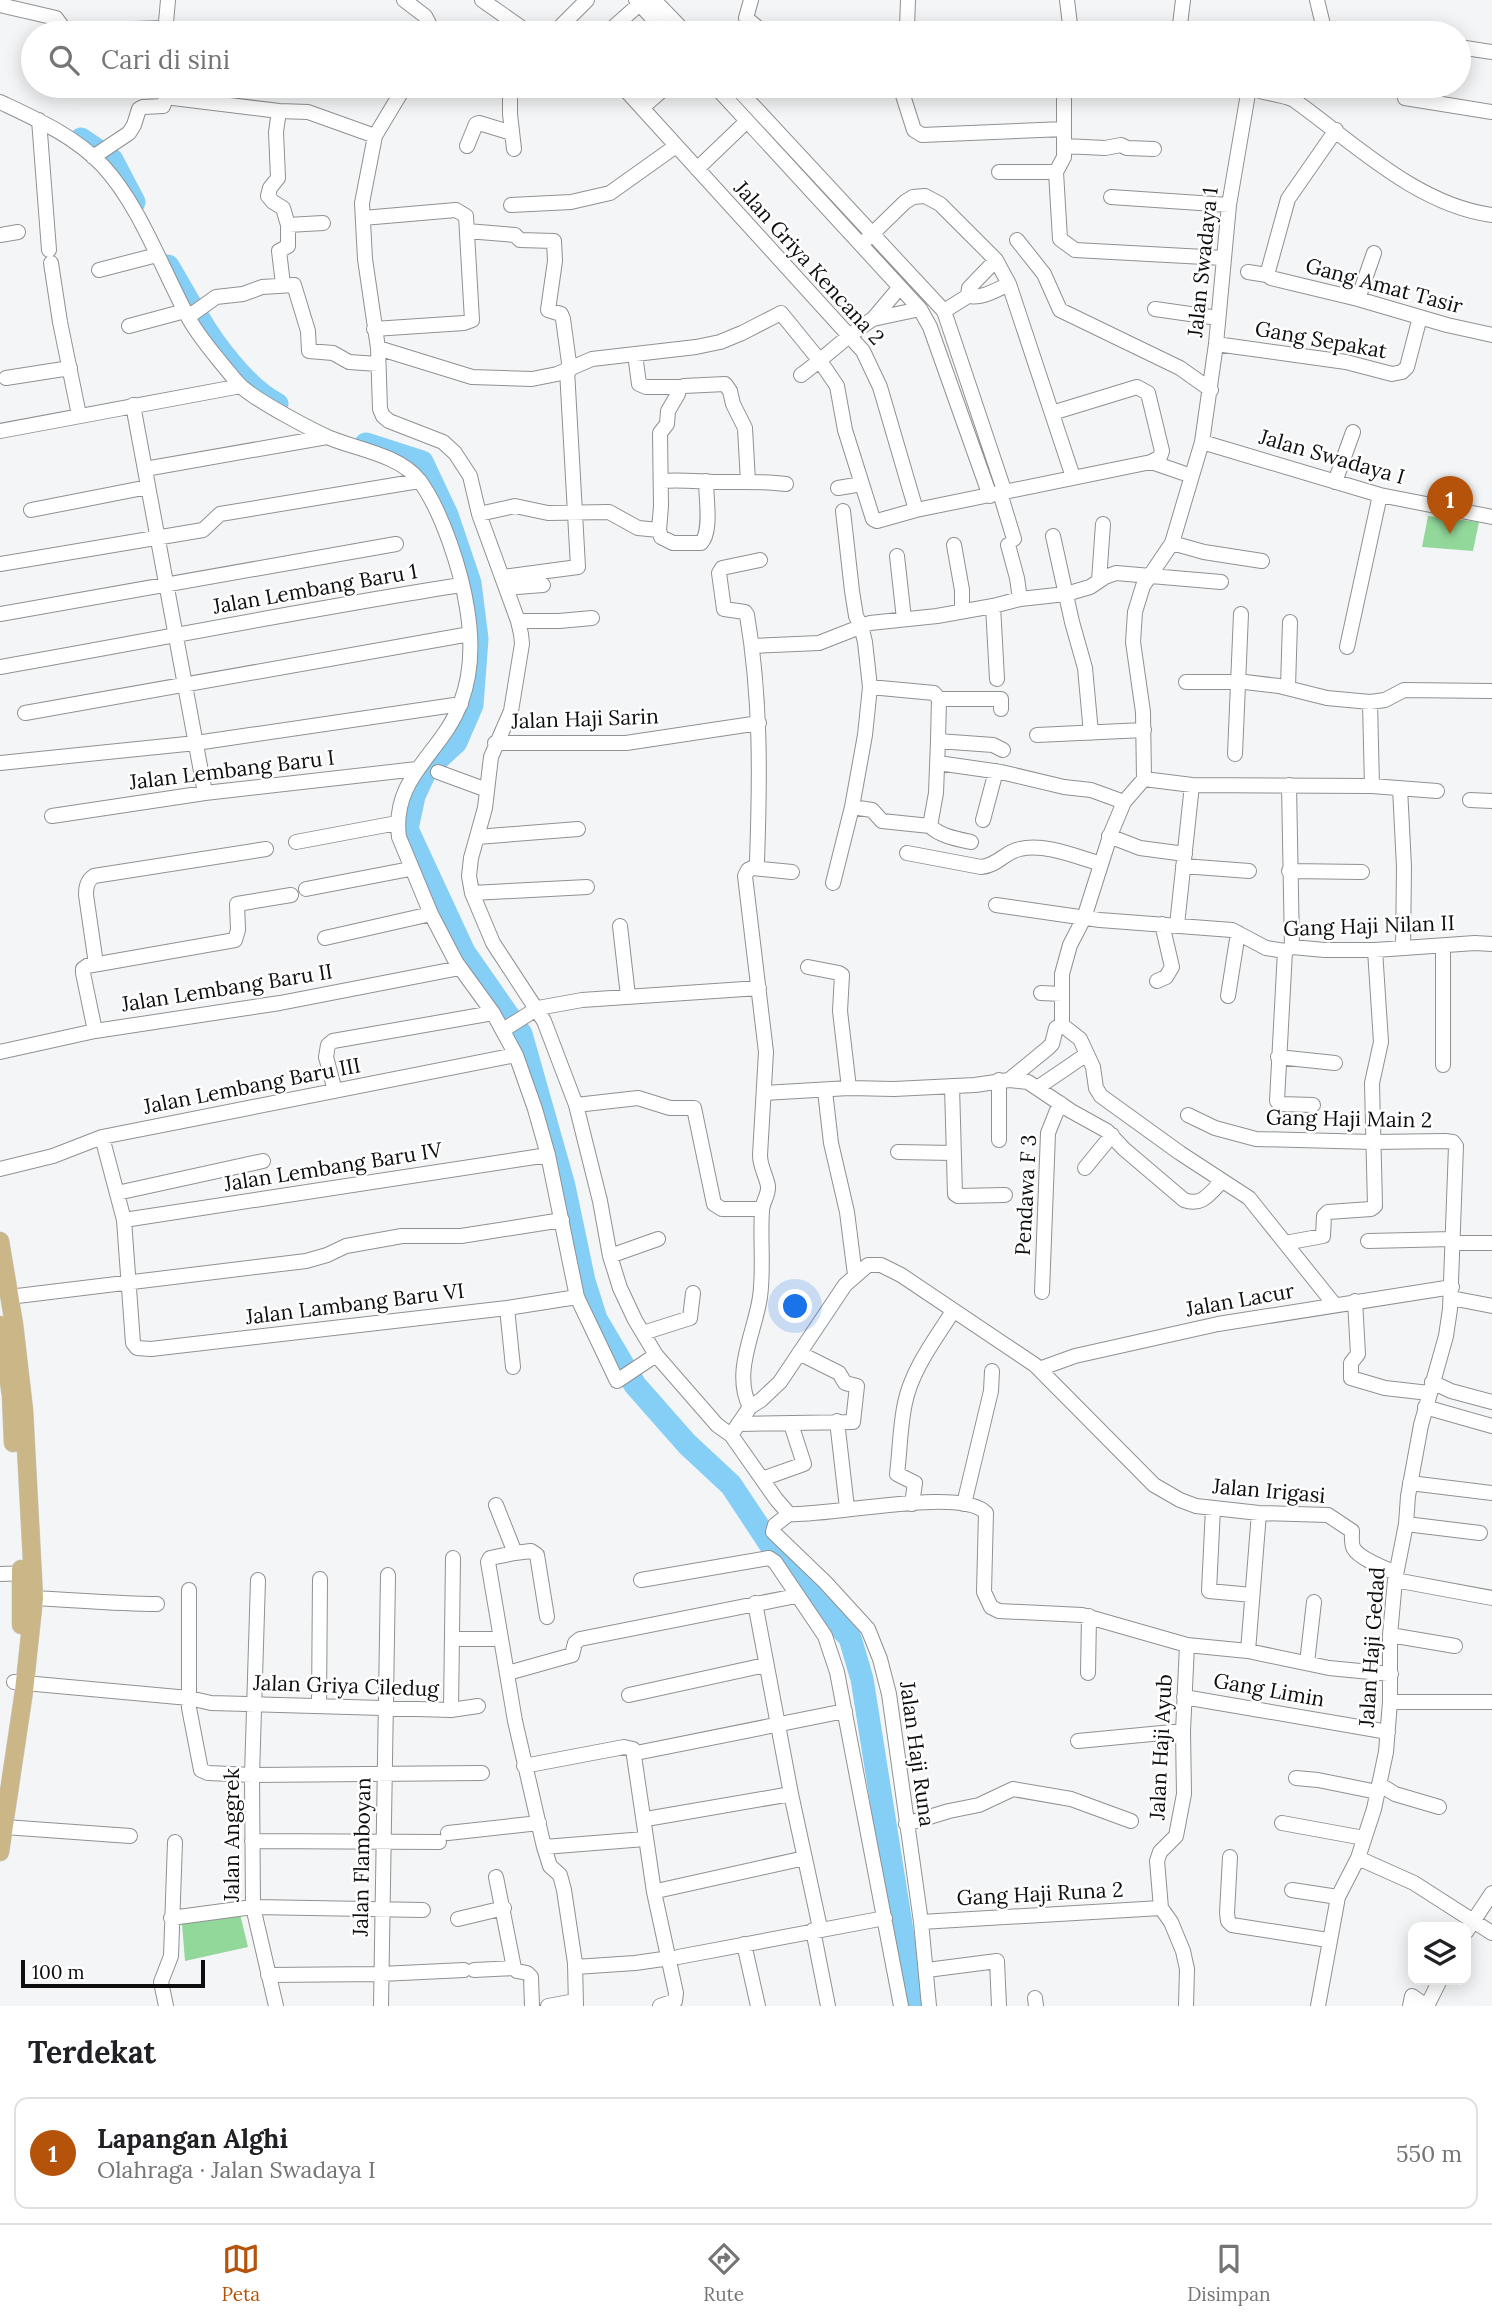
<!DOCTYPE html>
<html lang="id">
<head>
<meta charset="utf-8">
<style>
	:root { --surface:#fff; --page:#f2f2f2; --text:#202124; --muted:#757577; --line:#e0e0e0; --accent:#b45309 }
	body { margin:0; font-family:Lora,serif; background:var(--page); color:var(--text) }
	.controls { position:absolute; right:21px; bottom:21px; display:grid; overflow:hidden; border-radius:14px; box-shadow:0 4px 18px #0003 }
	.controls button { width:63px; height:63px; display:grid; place-items:center; padding:0; border:0; border-bottom:2px solid var(--line); background:var(--surface); color:var(--text); font:35px sans-serif }
	.scale { position:absolute; left:21px; bottom:18px; width:184px; box-sizing:border-box; padding-left:7px; border:4px solid #0e0e0e; border-top:0; font-size:19px; line-height:24px; white-space:nowrap; color:#0e0e0e; -webkit-text-stroke:5px #fff; paint-order:stroke }
	.you { position:absolute; left:796px; top:1307px; width:24px; height:24px; margin:-18px; border:5px solid #fff; border-radius:50%; background:#1a73e8; box-shadow:0 0 0 10px #1a73e833 }
	.badge { display:grid; place-items:center; width:46px; height:46px; border-radius:50%; background:var(--accent); color:#fff; font-size:23px; font-weight:700 }
	.pin { position:absolute; translate:-50% -58px; filter:drop-shadow(0 2px 4px #0008) }
	.pin::after { content:''; position:absolute; top:37px; width:24px; height:21px; background:inherit; clip-path:polygon(0 0,100% 0,50% 100%) }
	.list { margin:0; padding:0; list-style:none }
	h2 { display:flex; justify-content:space-between; align-items:center; height:91px; margin:0; padding:0 28px; font-size:30px }
	h2 small { font-size:23px; font-weight:400; color:var(--muted) }
	.list li { display:grid; grid-template-columns:46px 1fr auto; gap:21px; align-items:center; box-sizing:border-box; height:112px; margin:0 14px 14px; padding:0 14px; border:2px solid var(--line); border-radius:14px }
	.list b { display:block; font-size:26px; white-space:nowrap }
	.list p { margin:0; font-size:23px; white-space:nowrap; color:var(--muted) }
	.list em { font-size:23px; font-style:normal; color:var(--muted) }
	.icon { flex:none; width:38px; height:38px; fill:none; stroke:currentColor; stroke-width:2; stroke-linecap:round; stroke-linejoin:round }
	.map { position:relative; flex:none; width:1492px; height:2006px; overflow:hidden }
	.search { position:absolute; background:var(--surface); box-shadow:0 4px 18px #0003; left:21px; right:21px; top:21px; height:77px; display:flex; align-items:center; gap:18px; box-sizing:border-box; padding:0 24px; border-radius:38px; color:var(--muted); font-size:26px }
	.sheet { height:217px; background:var(--surface) }
	nav { display:flex; justify-content:space-around; align-items:center; box-sizing:border-box; height:98px; border-top:2px solid var(--line); background:var(--surface); font-size:19px; color:var(--muted) }
	nav a { display:grid; justify-items:center; gap:4px }
	nav .on { color:var(--accent) }
	.map>svg:first-child { display:block }
	.green { fill:#92d89b }
	.lines { fill:none; stroke-linecap:round; stroke-linejoin:round }
	.river { stroke:#85cef6; stroke-width:23 }
	.minor-casing { stroke:#909192; stroke-width:16 }
	.major-casing { stroke:#cfcfcf; stroke-width:19 }
	.minor { stroke:#fff; stroke-width:14 }
	.major { stroke:#cab687; stroke-width:18 }
	.labels { text-anchor:middle; stroke-width:5; stroke-linejoin:round; paint-order:stroke }
	.street-label { font-size:21px; fill:#0e0e0e; stroke:#fff }
</style>
</head>
<body>
<div class="map">
<svg width="1492" height="2006" viewBox="0 0 1492 2006">
	<rect width="100%" height="100%" fill="#f4f5f6"/>
	<path class="green" d="M1428 516 1479 522 1473 551 1422 547Z
		M240 1914 248 1947 185 1961 182 1924Z"/>
	<g class="lines">
		<path class="river" d="M81 139 112 160 134 202
			M168 266 193 309
			M198 317C214 345 248 390 277 404
			M366 444 422 462 447 515 470 583 477 639 472 705 456 742 426 770 414 796 407 829 464 952 521 1034 564 1186 584 1281 596 1319 635 1385 687 1444 731 1485 784 1565 850 1638 862 1679 914 2006"/>
		<g class="minor-casing">
			<path id="minor" d="M404 0 425 16 434 33
				M482 0 529 33
				M636 0 666 33
				M654 0 686 33
				M751 0 746 18 764 33
				M1067 0 1071 33
				M1317 0 1325 33
				M0 5 56 18 64 29 68 31 165 28
				M165 33 168 0
				M554 33 587 0
				M607 33 644 0
				M905 33 907 27 908 0
				M1179 33 1183 0
				M1459 47 1492 52
				M163 86 167 95 173 98 279 111 308 112 375 136
				M405 86 375 136 362 203 365 259 378 348 380 409 383 416 389 421 443 442 455 453 470 476 479 514 518 621 521 634 522 644 511 711 491 757 485 808 471 858 469 876 472 893 493 943 544 1021 576 1105 600 1201 610 1256 620 1288 635 1320 656 1355 717 1425 731 1435 776 1499 789 1514C827 1517 961 1486 986 1513L984 1592 991 1607 999 1611 1082 1615 1187 1645 1248 1651 1329 1668 1391 1674
				M510 86V114L514 149
				M622 86 863 351 880 387 916 510
				M715 86 920 309 930 327 990 496
				M735 86 944 311 1005 493
				M900 86 914 130 922 135 1064 129
				M1064 86V157L1056 172 1060 239 1075 250 1223 258
				M1246 86C1261 94 1279 93 1294 100 1354 143 1417 205 1492 215
				M1399 86 1403 89 1405 98 1492 112
				M1249 88 1229 205 1216 344 1202 442 1172 543 1143 586 1135 612 1133 642 1143 712 1144 779 1124 802 1111 833 1084 918 1070 945 1062 974V1025L1080 1039 1093 1067 1096 1088 1101 1096 1180 1153 1249 1198 1334 1304
				M0 102C36 119 75 136 103 166 140 206 162 269 188 317 197 334 210 349 222 364 229 372 235 381 243 388 261 403 308 428 330 438 359 450 399 455 419 480 442 511 461 570 467 608 472 638 472 673 461 702 443 753 391 776 399 837L431 914 456 962 493 1013 516 1055 535 1109 548 1155 577 1297 617 1381 656 1355
				M642 108 667 86
				M279 111 276 132 278 178 270 188 268 196 273 202 283 208 288 225V246L279 251 283 284
				M39 120 49 250
				M467 146 476 124 479 123 512 133
				M1064 146 1105 148 1121 145 1127 148 1154 149
				M93 157 129 133 134 125 139 109 143 107 163 106 167 95
				M697 169 747 121
				M999 172H1056
				M1111 197 1229 205
				M511 205 571 202 610 193 676 146
				M363 218 456 210 466 216 472 320 464 323 374 329
				M288 225 323 223
				M467 231 515 235 520 240 554 241 555 261 548 310 561 314 563 319 570 370
				M0 235 18 232
				M867 239 905 202 913 197 925 196 940 204 996 260 1009 284 1073 477
				M1017 240 1044 274 1060 310 1180 368 1211 390
				M996 260 969 288 968 296C982 299 996 290 1009 284
				M51 263 60 322 79 415
				M99 270 157 255
				M1248 272 1267 275 1271 278 1358 299 1447 325 1492 335
				M1267 275 1288 199 1336 130
				M900 287 873 319 920 309
				M1358 299 1374 253
				M1155 309 1218 318
				M944 311 968 296
				M188 317 216 297 243 294 262 287 294 285 308 331 309 351 333 353 349 362 378 364
				M129 326 185 311
				M1216 344 1346 362 1392 374 1402 372 1407 367 1420 317
				M378 348 472 377 532 379 557 374 592 359 696 347 720 342 742 333 781 313 820 361 837 386 845 430 873 519 877 521 916 510 1151 462 1160 457 1162 451 1148 393 1137 387 1052 413
				M635 354 639 384 646 387H679
				M801 375C826 357 847 335 873 319
				M6 378 70 368
				M133 405 205 793
				M0 431 241 386
				M1202 442 1380 495 1492 517
				M1151 462 1183 473
				M145 469 327 437
				M661 481C682 479 702 482 723 482 745 482 765 481 786 484
				M1335 482 1353 432
				M838 488 862 484
				M1000 493 1014 539
				M31 510 148 487
				M843 511 852 591 856 616 861 626 865 642 870 687 865 735 852 807 872 810 882 821 930 826
				M479 514 515 506 548 513 609 512 638 528 659 530 661 506 660 433 667 424 668 411 678 394V389L684 386 725 384 730 391 733 404 745 428 748 482
				M659 530 661 537 673 543H701C712 532 706 498 706 481
				M1053 536 1072 622 1085 668 1091 733
				M1172 543 1204 552 1262 561
				M954 545 962 590V611
				M1008 545 1017 578 1020 599
				M897 556 904 619
				M0 564 203 530 220 514 419 481
				M502 577 578 567 567 370
				M1099 581 1103 524
				M506 588 543 585
				M993 606 997 679
				M0 614 396 544
				M518 621H559L592 618
				M752 646 819 643 870 623 937 616 993 606 1020 599 1066 594 1090 587 1105 577 1116 573 1221 582
				M1347 647 1380 495
				M0 667C154 640 307 609 461 585
				M1186 682H1245L1279 686 1327 698 1370 702 1385 700 1404 690 1492 691
				M870 687 934 693 939 699 938 741
				M1288 687 1290 622
				M939 699H1001V709
				M1370 702 1372 786 1437 791
				M25 713 470 634
				M1037 735 1144 730
				M495 743H626L759 723
				M1235 754 1241 614
				M0 763 196 743 461 704
				M938 763 1001 772 1064 787 1091 790 1124 802
				M438 772 487 790
				M1144 779 1192 785 1372 786
				M1289 785 1292 947
				M1400 788 1404 867 1403 948
				M1470 800 1492 801
				M52 816 205 793 417 769
				M983 820 996 771
				M1109 836 1140 848 1185 854
				M477 837 578 829
				M296 842 397 823
				M971 842C957 839 940 836 930 826L936 793 938 741 993 745 1003 750
				M907 853 981 867C999 865 1004 852 1020 849 1045 843 1077 857 1101 864
				M1183 866 1249 871
				M753 868 792 872
				M1289 871 1362 872
				M833 883 852 807
				M306 889 410 869
				M472 893 587 887
				M996 905 1100 920 1232 930 1266 948 1285 951 1292 947 1325 950H1375L1475 943 1492 944
				M1177 925 1192 785
				M620 926 628 996
				M325 938 431 914
				M1443 946V1065
				M1285 951 1277 1101 1280 1104 1313 1105
				M96 964 86 895C86 887 87 881 94 876L266 849
				M808 967 839 973 842 975 840 1011 849 1088
				M1157 981 1166 977 1172 967 1162 924
				M1041 993 1062 994
				M1228 996 1238 933
				M503 1030 538 1008 582 1000 759 988
				M95 1031 83 973V969L87 966 235 940 238 930 237 904 291 895
				M0 1052 95 1031 280 1003 460 968
				M1278 1057 1335 1063
				M999 1080V1140
				M1009 1080 1048 1048 1052 1044 1056 1028 1062 1025
				M952 1086 955 1194 958 1196 1005 1195
				M1037 1088 1087 1054
				M335 1091 326 1057 328 1045 333 1041 493 1013
				M825 1091 831 1143 847 1212 855 1275
				M764 1093 849 1088 894 1089 975 1085 1009 1080 1028 1082 1071 1111 1107 1131 1124 1149 1184 1200C1202 1207 1210 1193 1222 1181
				M576 1105 638 1098 670 1108H694L714 1204 722 1209H762
				M1188 1115 1215 1128 1256 1139 1373 1142 1445 1141 1453 1142 1456 1146 1450 1309 1446 1336 1421 1425 1408 1496 1406 1524 1395 1580 1390 1635V1702L1386 1752 1374 1809 1358 1858 1338 1897 1318 2006
				M102 1137 124 1220 133 1343 137 1348 151 1349 507 1308 577 1297
				M898 1152 953 1153
				M1085 1168 1112 1135
				M0 1169 53 1156 102 1137 516 1055
				M117 1193 263 1161
				M124 1220 548 1155
				M1368 1241 1453 1239
				M1285 1243 1323 1236 1324 1216 1328 1212 1371 1209 1375 1206 1372 1083 1381 1042 1375 950
				M1453 1243H1492
				M610 1256 658 1239
				M1042 1292 1048 1133 1060 1103
				M9 1297 306 1261 327 1255 346 1246 402 1236H461L562 1220
				M1451 1298 1492 1306
				M1355 1301 1358 1354 1351 1363V1378L1385 1388 1429 1393
				M507 1308 513 1367
				M643 1333 690 1318 693 1293
				M1039 1369 1075 1356 1218 1324 1452 1287
				M1432 1382 1451 1391 1492 1402
				M750 1407C732 1373 755 1332 760 1297 764 1268 760 1240 762 1211 762 1202 769 1195 768 1186 766 1175 760 1167 760 1155L766 1052 745 876 748 870 756 866 757 861C760 776 761 699 747 615L745 612 724 609 719 573 722 568 760 560
				M1425 1407 1492 1426
				M837 1421 847 1508
				M738 1424 853 1422 857 1386 845 1383 839 1373 799 1353
				M731 1435 750 1407 761 1400 780 1382 845 1285 868 1265H881L901 1275 1035 1365 1154 1485 1180 1500 1196 1506 1259 1513 1328 1515 1352 1531C1352 1536 1351 1545 1354 1549 1360 1559 1385 1568 1396 1573
				M762 1479 804 1464 791 1424
				M1410 1483 1492 1493
				M912 1504 915 1483 897 1474C900 1450 900 1426 905 1403 912 1369 935 1340 953 1311
				M964 1504 991 1391 992 1371
				M496 1505 515 1553 490 1558 488 1562 515 1721 544 1847
				M1213 1508 1209 1591 1252 1595
				M789 1514 775 1525 773 1532 825 1582 868 1629 880 1659 889 1694 921 1922 929 2006
				M1406 1524 1480 1533
				M515 1553 531 1551 537 1555 547 1617
				M0 1574 30 1573
				M258 1580 252 1775 253 1907 276 2006
				M641 1580 769 1558 775 1562 825 1636 837 1672 901 2006
				M1395 1580 1492 1598
				M189 1590V1708L201 1770 208 1773 252 1775 482 1773
				M34 1598C76 1600 116 1604 157 1604
				M755 1603 791 1794 820 1928
				M1390 1635 1455 1646
				M452 1639H494
				M1248 1651 1259 1513
				M1307 1663 1314 1602
				M515 1671 572 1655 575 1643 580 1639 796 1596
				M1088 1673 1089 1616
				M14 1682 189 1698 211 1703 451 1710 478 1706
				M629 1695 765 1665
				M1184 1697 1388 1732
				M1390 1702H1492
				M319 1706 320 1579
				M451 1710 453 1558
				M1078 1741 1183 1731
				M641 1752 845 1711
				M524 1766 624 1747 633 1749 654 1892 676 1993 675 2001 660 2006
				M1296 1778 1318 1780 1377 1792
				M1379 1784 1395 1794 1439 1807
				M652 1818 791 1794
				M1282 1823 1364 1838
				M906 1824 949 1811 979 1805 1013 1789 1071 1799 1131 1821
				M5 1827 130 1836
				M448 1833 539 1823
				M252 1841 439 1842
				M1230 1857 1227 1913 1228 1921 1232 1925 1328 1940
				M1358 1858 1414 1883 1492 1933
				M496 1877 514 1968
				M661 1890 805 1858
				M1292 1890 1338 1897
				M171 1918 253 1907 423 1910
				M458 1919 504 1908
				M921 1922 1161 1908
				M813 1930 828 2006
				M1466 1932 1492 1893
				M744 1944 758 2006
				M678 1957 885 1918
				M575 1967 635 1963 670 1958
				M474 1970 514 1968 517 1971 527 1973 531 1977 532 2006
				M927 1970 997 1961 999 2006
				M268 1975 381 1974 464 1970
				M1035 1998 1036 2006
				M166 2006 161 1982 171 1956 175 1842
				M381 2006 388 1575
				M548 2006 575 2001
				M576 2006 575 1963 564 1890 560 1875 550 1866 544 1847 645 1839
				M1186 2006 1187 1969 1183 1951 1171 1922 1161 1908 1157 1861 1160 1852 1176 1836 1184 1794 1183 1731 1187 1645
				M1410 2006 1412 1996 1426 2006
				M1427 2006 1440 1980"/>
		</g>
		<g class="major-casing">
			<path id="major" d="M0 1241 14 1324 24 1410 34 1598 24 1691 0 1852
				M0 1325 11 1395 13 1443
				M21 1625V1569"/>
		</g>
		<use href="#minor" class="minor"/>
		<use href="#major" class="major"/>
	</g>
	<g class="labels">
		<g class="street-label">
			<text transform="translate(1203 262) rotate(-84)" y="7">Jalan Swadaya 1</text>
			<text transform="translate(809 263) rotate(48)" y="7">Jalan Griya Kencana 2</text>
			<text transform="translate(1384 286) rotate(15)" y="7">Gang Amat Tasir</text>
			<text transform="translate(1321 340) rotate(10)" y="7">Gang Sepakat</text>
			<text transform="translate(1332 457) rotate(16)" y="7">Jalan Swadaya I</text>
			<text transform="translate(315 589) rotate(-10)" y="7">Jalan Lembang Baru 1</text>
			<text transform="translate(585 719) rotate(-2)" y="7">Jalan Haji Sarin</text>
			<text transform="translate(232 770) rotate(-7)" y="7">Jalan Lembang Baru I</text>
			<text transform="translate(1369 926) rotate(-2)" y="7">Gang Haji Nilan II</text>
			<text transform="translate(227 988) rotate(-9)" y="7">Jalan Lembang Baru II</text>
			<text transform="translate(252 1086) rotate(-11)" y="7">Jalan Lembang Baru III</text>
			<text transform="translate(1349 1119) rotate(1)" y="7">Gang Haji Main 2</text>
			<text transform="translate(333 1167) rotate(-9)" y="7">Jalan Lembang Baru IV</text>
			<text transform="translate(1026 1195) rotate(-87)" y="7">Pendawa F 3</text>
			<text transform="translate(1240 1300) rotate(-10)" y="7">Jalan Lacur</text>
			<text transform="translate(355 1304) rotate(-7)" y="7">Jalan Lambang Baru VI</text>
			<text transform="translate(1269 1491) rotate(5)" y="7">Jalan Irigasi</text>
			<text transform="translate(1372 1647) rotate(-86)" y="7">Jalan Haji Gedad</text>
			<text transform="translate(346 1686) rotate(2)" y="7">Jalan Griya Ciledug</text>
			<text transform="translate(1269 1690) rotate(10)" y="7">Gang Limin</text>
			<text transform="translate(1161 1747) rotate(-87)" y="7">Jalan Haji Ayub</text>
			<text transform="translate(917 1754) rotate(82)" y="7">Jalan Haji Runa</text>
			<text transform="translate(232 1835) rotate(-90)" y="7">Jalan Anggrek</text>
			<text transform="translate(362 1857) rotate(-89)" y="7">Jalan Flamboyan</text>
			<text transform="translate(1040 1894) rotate(-3)" y="7">Gang Haji Runa 2</text>
		</g>
	</g>
</svg>
<div class="controls">
<button><svg class="icon" aria-label="layers" viewBox="0 0 24 24"><path d="M12 4l9 5-9 5-9-5zM3 14l9 5 9-5"/></svg></button>
</div>
<div class="scale">100 m</div>
<div class="you"></div>
<div class="pin badge" style="left:1450px;top:534px">1</div>
<div class="search"><svg class="icon" aria-label="search" viewBox="0 0 24 24"><circle cx="10" cy="10" r="6"/><path d="M15 15l6 6"/></svg>Cari di sini</div>
</div>
<section class="sheet">
<h2>Terdekat<small></small></h2>
<ul class="list">
<li><span class="badge">1</span><div><b>Lapangan Alghi</b><p>Olahraga · Jalan Swadaya I</p></div><em>550 m</em></li>
</ul>
</section>
<nav>
<a class="on"><svg class="icon" aria-label="map" viewBox="0 0 24 24"><path d="M3 6l6-2 6 2 6-2v14l-6 2-6-2-6 2zM9 4v14M15 6v14"/></svg>Peta</a>
<a><svg class="icon" aria-label="directions" viewBox="0 0 24 24"><path d="M12 3l9 9-9 9-9-9zM9 14v-3h6M13 9l2 2-2 2"/></svg>Rute</a>
<a><svg class="icon" aria-label="saved" viewBox="0 0 24 24"><path d="M7 4h10v16l-5-4-5 4z"/></svg>Disimpan</a>
</nav>
</body>
</html>
